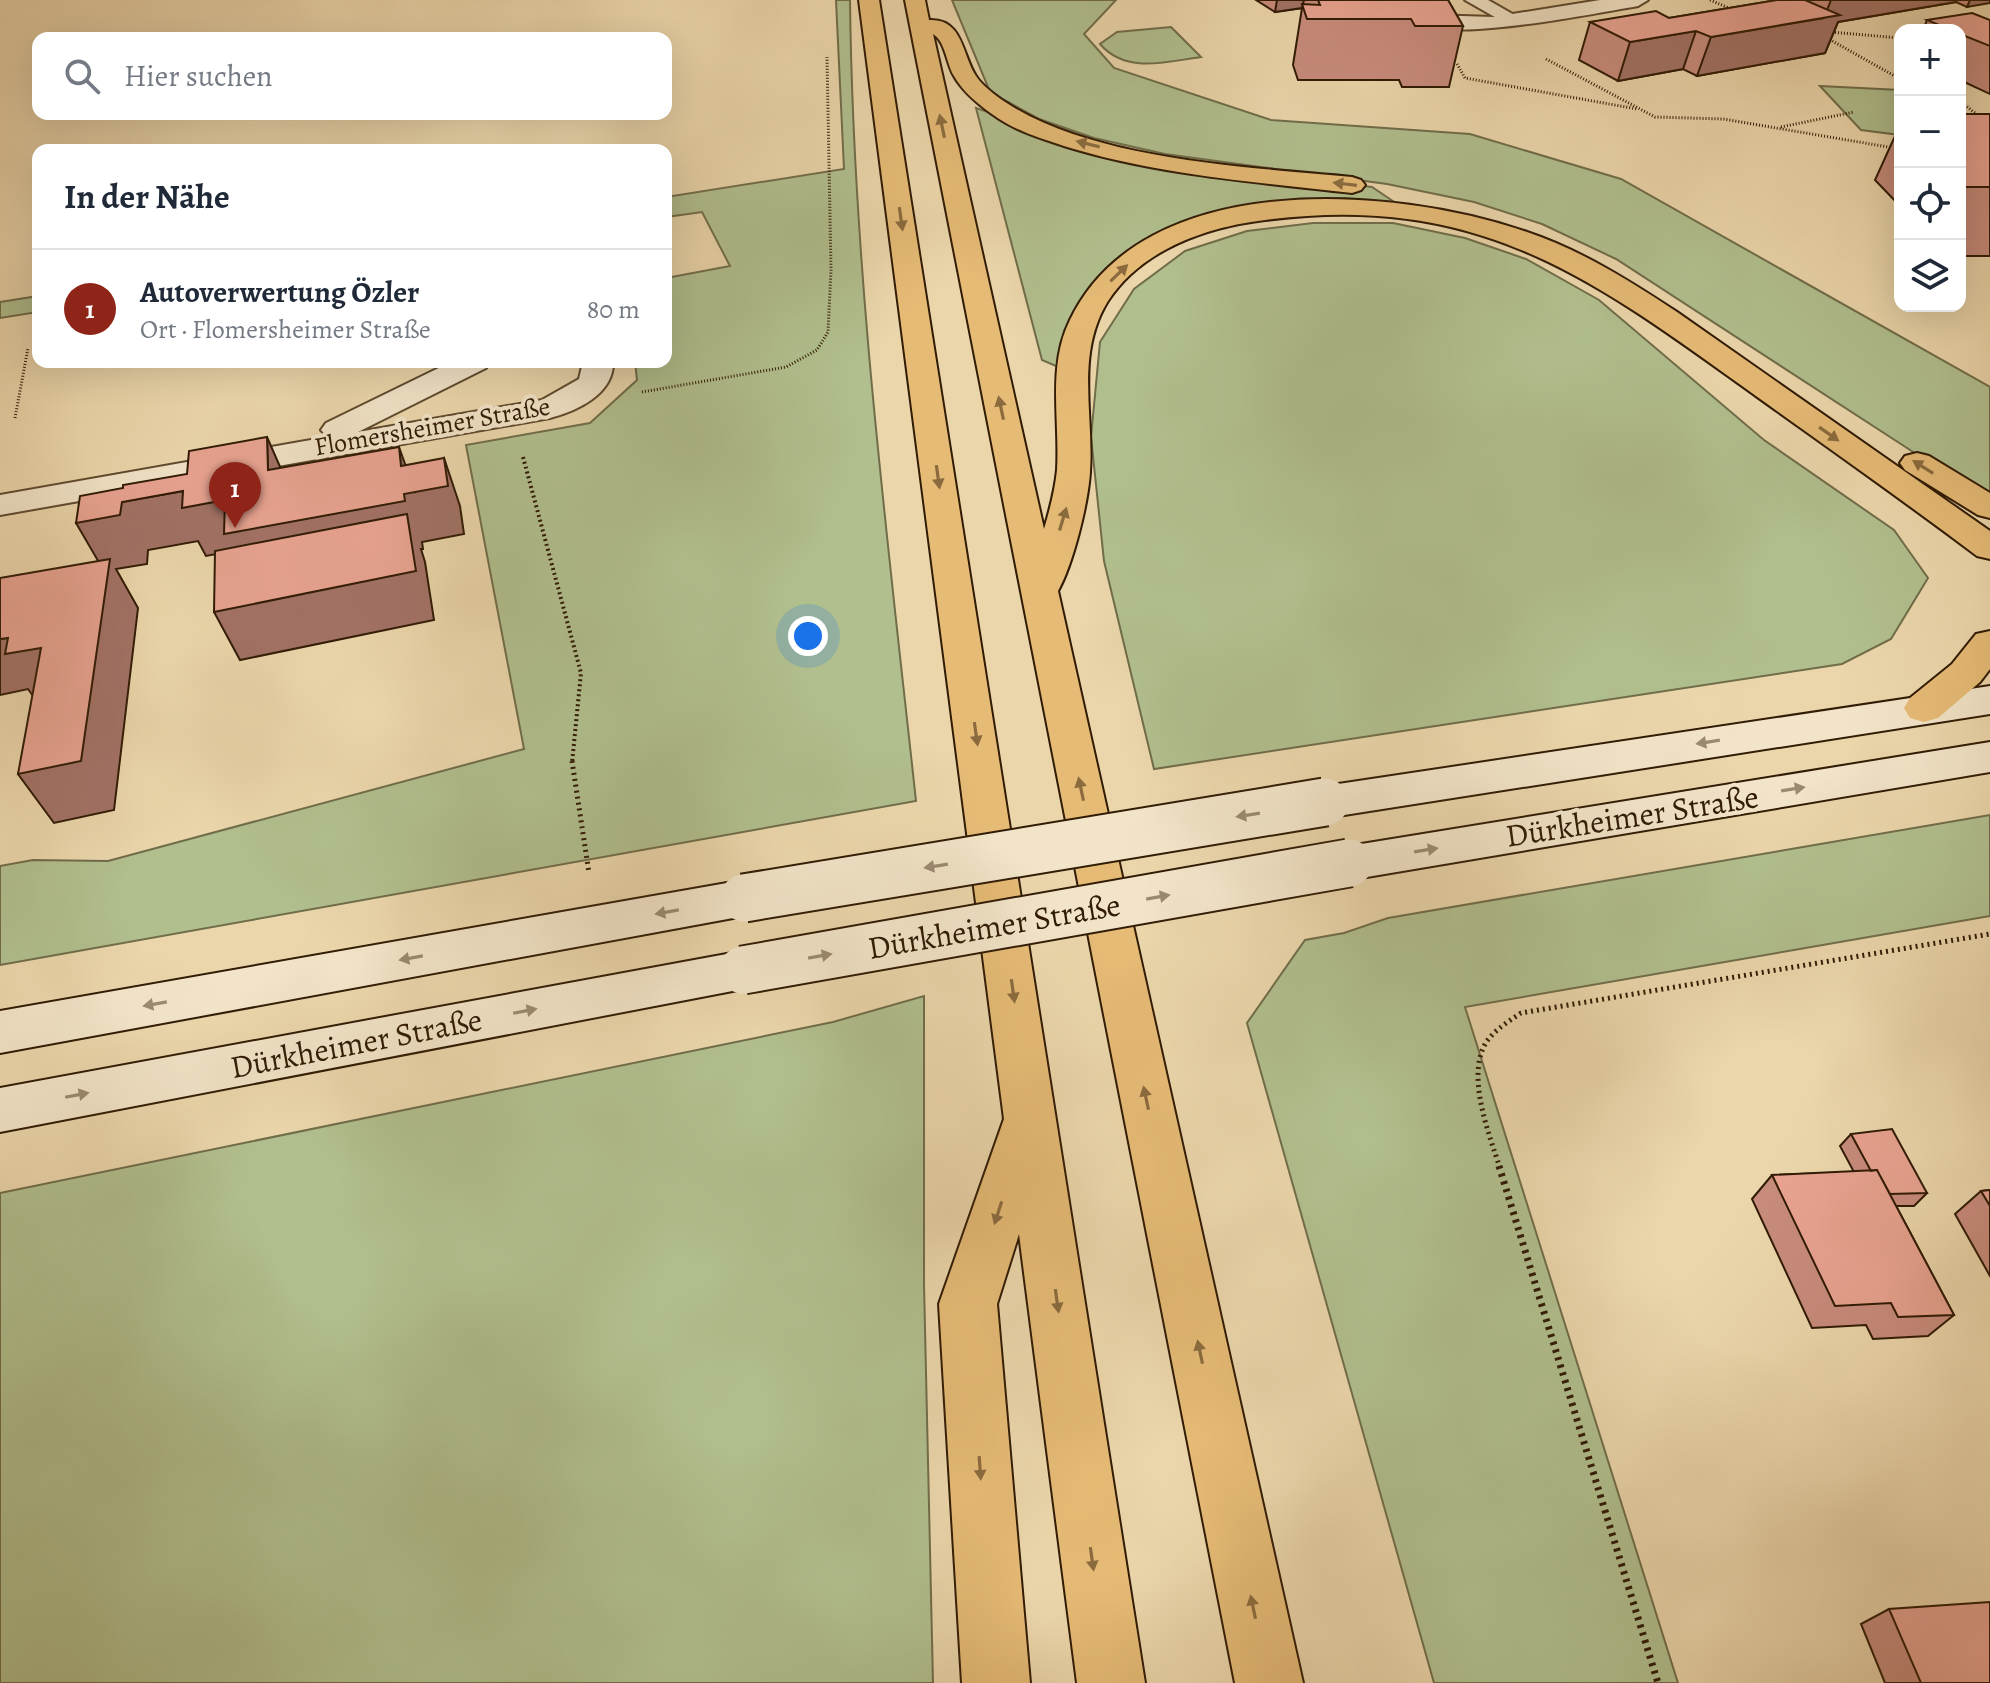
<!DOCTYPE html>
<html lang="de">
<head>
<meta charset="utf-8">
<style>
	:root { --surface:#fff; --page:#f2f2f3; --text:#1f2937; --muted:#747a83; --line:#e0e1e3; --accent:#8f2418 }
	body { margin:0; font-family:Alegreya,serif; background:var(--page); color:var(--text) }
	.controls { position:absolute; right:24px; top:24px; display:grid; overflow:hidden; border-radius:16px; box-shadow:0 8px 32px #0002 }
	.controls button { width:72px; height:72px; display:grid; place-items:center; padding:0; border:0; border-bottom:2px solid var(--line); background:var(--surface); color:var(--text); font:40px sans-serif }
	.you { position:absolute; left:808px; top:636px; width:28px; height:28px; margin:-20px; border:6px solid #fff; border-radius:50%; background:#1a73e8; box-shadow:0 0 0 12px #1a73e833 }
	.badge { display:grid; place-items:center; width:52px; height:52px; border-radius:50%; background:var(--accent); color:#fff; font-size:26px; font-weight:700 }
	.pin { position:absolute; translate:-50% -66px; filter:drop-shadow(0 2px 4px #0008) }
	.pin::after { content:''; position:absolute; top:42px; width:28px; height:24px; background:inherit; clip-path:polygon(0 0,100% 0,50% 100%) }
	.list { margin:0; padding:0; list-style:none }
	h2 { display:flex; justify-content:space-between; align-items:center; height:104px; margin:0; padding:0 32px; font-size:34px }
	h2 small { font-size:26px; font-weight:400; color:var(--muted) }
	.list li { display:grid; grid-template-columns:52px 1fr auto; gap:24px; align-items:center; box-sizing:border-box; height:120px; padding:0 32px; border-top:2px solid var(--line) }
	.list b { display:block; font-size:30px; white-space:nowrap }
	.list p { margin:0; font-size:26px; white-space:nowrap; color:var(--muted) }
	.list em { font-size:26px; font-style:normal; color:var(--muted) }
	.icon { flex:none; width:44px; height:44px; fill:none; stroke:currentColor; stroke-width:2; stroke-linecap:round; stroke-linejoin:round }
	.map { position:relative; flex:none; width:1990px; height:1683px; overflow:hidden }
	.search { position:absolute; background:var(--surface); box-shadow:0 8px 32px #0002; left:32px; top:32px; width:640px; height:88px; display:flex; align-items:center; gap:20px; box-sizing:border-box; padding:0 28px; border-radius:16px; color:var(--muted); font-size:30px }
	.panel { position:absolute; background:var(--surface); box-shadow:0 8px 32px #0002; left:32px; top:144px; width:640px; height:224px; border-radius:16px }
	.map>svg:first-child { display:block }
	.green { fill:#b1bf8e; stroke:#706d4a; stroke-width:2 }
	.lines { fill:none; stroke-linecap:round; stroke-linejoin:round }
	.lane-casing { stroke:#5f4a2e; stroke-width:4 }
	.street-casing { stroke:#5f4a2e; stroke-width:4 }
	.secondary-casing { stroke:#301b05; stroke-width:4 }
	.highway-casing { stroke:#301b05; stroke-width:4 }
	.path-far3 { stroke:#301b05; stroke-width:3; stroke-dasharray:1 2; stroke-linecap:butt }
	.path-far2 { stroke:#301b05; stroke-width:4; stroke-dasharray:2 3; stroke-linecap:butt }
	.path-far1 { stroke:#301b05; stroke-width:5; stroke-dasharray:2 4; stroke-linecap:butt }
	.path { stroke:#301b05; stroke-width:7; stroke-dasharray:3 5; stroke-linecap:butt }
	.lane { fill:#f2e4c8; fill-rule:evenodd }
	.street { fill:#f2e4c8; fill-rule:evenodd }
	.secondary { fill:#f2e4c8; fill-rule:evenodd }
	.highway { fill:#e6bb76; fill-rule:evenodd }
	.secondary-bridge-casing { stroke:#301b05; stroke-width:51; stroke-linecap:butt }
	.secondary-bridge { stroke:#f2e4c8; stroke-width:47 }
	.wall { fill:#c88c7d; stroke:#301b05; stroke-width:2 }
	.shaded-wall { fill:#a27266; stroke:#301b05; stroke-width:2 }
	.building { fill:#e8a391; stroke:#301b05; stroke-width:2 }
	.oneway { fill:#8b6b3e }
	.oneway2 { fill:#9b8a70 }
	.labels { text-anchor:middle; stroke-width:8; stroke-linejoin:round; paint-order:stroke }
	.far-street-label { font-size:26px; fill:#301b05; stroke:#f2e4c8 }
	.street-label { font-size:32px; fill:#301b05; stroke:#f2e4c8 }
</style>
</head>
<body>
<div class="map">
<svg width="1990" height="1683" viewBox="0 0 1990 1683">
	<rect width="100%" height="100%" fill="#ebd6ab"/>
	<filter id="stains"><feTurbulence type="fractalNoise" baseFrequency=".0025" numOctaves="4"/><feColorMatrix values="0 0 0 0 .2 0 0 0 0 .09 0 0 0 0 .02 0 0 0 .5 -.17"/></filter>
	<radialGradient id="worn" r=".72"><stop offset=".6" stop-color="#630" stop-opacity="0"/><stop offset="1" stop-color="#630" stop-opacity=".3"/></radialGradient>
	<path class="green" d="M836 0H850C853 268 887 534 916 801L0 965V866L33 860 108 861 524 749 466 445 590 423 637 380 635 362H666V278L730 266 702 212 666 217V197L844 169Z
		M952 0H1116L1084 34 1114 68 1271 120 1470 134 1621 179 1990 387V493L1927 461 1616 259 1542 224 1474 202 1387 184 1165 154 1094 138 1039 119 990 92Z
		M1171 27 1201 57C1165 62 1126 74 1100 44L1117 32Z
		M1820 86 1900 90V135L1861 130Z
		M976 108 1067 139 1226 170 1372 187 1409 212 1222 218 1112 278 1072 373 1042 360Z
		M1313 223H1393L1465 238 1526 259 1599 300 1764 440 1894 530 1928 578 1891 639 1842 664 1154 769 1104 561 1091 437 1100 342 1134 289 1185 251 1247 231Z
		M38 296V312L0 318V302Z
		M1990 815V916L1465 1007 1678 1683H1434L1247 1023 1305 940 1344 933 1388 918Z
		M924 996V1284L933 1683H0V1193L833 1022Z"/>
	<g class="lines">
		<g class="lane-casing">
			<path id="lane" d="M1465 0H1488L1523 20 1521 24H1507Z"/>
		</g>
		<g class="street-casing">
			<path id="street" d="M1600 0H1648L1638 6C1603 12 1439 45 1420 21L1430 15 1494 17Z
				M451 362H490L486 368 358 432 542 400 579 379 583 362H613C614 394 577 411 550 418L0 515V495L328 437 321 430 326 423Z"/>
		</g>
		<g class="secondary-casing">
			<path id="secondary" d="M1990 686V714L1325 818 1310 813 1304 802 1310 791 1325 786Z
				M1990 742V772L1349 880 1333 875 1327 863 1333 851 1349 846Z
				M744 880 760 886 767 898 760 910 744 916 0 1053V1011Z
				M743 951 760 956 767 970 760 984 743 989 0 1132V1088Z"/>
		</g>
		<g class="highway-casing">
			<path id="highway" d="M859 0H879L1145 1683H1077L1019 1234 997 1304 1030 1683H962L939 1304 1004 1119Z
				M905 0H925L929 20C963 18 962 55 976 76 983 87 1001 100 1013 107 1104 161 1248 167 1352 177L1361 180 1365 185 1361 190 1352 193C1256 182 1157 175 1064 146 1040 138 1013 130 992 114 978 104 963 92 954 76 946 63 946 42 933 34L1044 529C1050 509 1055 490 1057 470 1060 420 1047 366 1070 320 1143 167 1394 186 1527 232 1581 250 1630 281 1677 312L1990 531V559L1977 556C1904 501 1830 449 1756 396 1592 278 1479 192 1265 220 1207 227 1142 249 1108 301 1075 354 1094 415 1090 472 1088 504 1073 564 1058 591L1303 1683H1235Z
				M1917 453 1929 456 1990 493V518L1978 515 1905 470 1900 463 1905 456Z
				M1990 631V669L1980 682 1938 718 1924 722 1910 718 1904 708 1910 698 1952 664 1976 634Z"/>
		</g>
		<path class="path-far3" d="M1710 0 1731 9
			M1829 32 1900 38
			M1827 38 1900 79
			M1546 59 1655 117 1723 119 1900 149
			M1457 64 1465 78 1637 109
			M1960 101 1990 125
			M1781 127 1854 112
			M642 392 786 367 817 350 828 332 831 270 827 57
			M15 418 28 348"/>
		<path class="path-far2" d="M523 457 581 673 572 763"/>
		<path class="path-far1" d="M572 761 589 873
			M1500 1168C1489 1134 1465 1074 1487 1041 1496 1029 1509 1021 1521 1013L1990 934"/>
		<path class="path" d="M1499 1166 1658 1683"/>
		<use href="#lane" class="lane"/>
		<use href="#street" class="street"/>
		<use href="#secondary" class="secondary"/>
		<use href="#highway" class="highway"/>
		<g class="secondary-bridge-casing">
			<path id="secondary-bridge" d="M744 898 1325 802
				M743 970 1349 863"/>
		</g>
		<use href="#secondary-bridge" class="secondary-bridge"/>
	</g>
	<path class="wall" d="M1256 0H1448L1463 26 1449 87H1402L1399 80H1298L1293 65 1302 8 1275 12Z
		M1777 0H1990L1967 7 1956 2 1838 22 1825 53 1697 76 1683 69 1618 81 1579 60 1590 22 1669 18Z
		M1927 20H1990V94L1960 80V30H1923Z
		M1960 114H1990V256H1960Z
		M1900 125V206L1875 180Z
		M1851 1134 1927 1193 1914 1206H1896L1954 1315 1928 1336 1873 1339 1866 1325 1812 1328 1752 1199 1772 1175 1854 1172 1840 1146Z
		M1990 1190V1276L1955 1214 1981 1191Z
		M1889 1609 1990 1683H1885L1861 1624Z"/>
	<path class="shaded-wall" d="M1277 0H1304L1302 8 1275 12Z
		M1831 0H1957L1956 2 1838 22 1825 53 1697 76 1711 37 1824 18Z
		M1970 0H1990V3L1967 7Z
		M1696 31 1683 69 1618 81 1630 42Z
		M267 437 288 485 268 470Z
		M399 447 415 492 444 458 460 506 464 534 422 542 423 549H421L425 562 434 620 240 660 214 612 233 551 206 556 198 541 148 550 147 564 116 569 138 608 114 810 54 823 18 774 104 571 76 523 122 502 183 491 225 500 404 494Z
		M8 638 41 648 38 703 28 689 0 695V639Z"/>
	<path class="building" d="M1318 0H1448L1463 26H1415L1411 19H1307L1302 4 1320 5Z
		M1777 0H1805L1840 15 1711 37 1696 31 1630 42 1590 22 1656 11 1669 18Z
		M1972 13 1990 20V46L1960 34V30H1951L1927 20Z
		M1960 114H1990V187H1965L1960 182Z
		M267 437 268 470 399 447 401 466 444 458 448 486 404 494 405 501 224 534 225 500 182 508 183 491 122 502 120 515 76 523 80 496 123 488V485L187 474 189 451Z
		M407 514 416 571 214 612 215 551Z
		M110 559 81 761 18 774 41 648 5 654 8 638 0 639V578Z
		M1892 1129 1927 1193 1890 1194 1877 1170 1871 1171 1851 1134Z
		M1877 1170 1954 1315 1898 1317 1891 1303 1835 1306 1772 1175Z
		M1990 1190V1206L1981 1191Z
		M1990 1602V1683H1921L1889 1609Z"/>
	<defs><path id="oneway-solid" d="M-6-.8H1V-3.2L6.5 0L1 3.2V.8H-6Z" transform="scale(2)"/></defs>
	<g class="oneway">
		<use href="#oneway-solid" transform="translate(942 126) rotate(-102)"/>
		<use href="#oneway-solid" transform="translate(1088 144) rotate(-166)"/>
		<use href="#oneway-solid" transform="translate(1345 184) rotate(-173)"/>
		<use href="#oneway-solid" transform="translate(901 219) rotate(82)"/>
		<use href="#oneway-solid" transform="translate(1119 273) rotate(-44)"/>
		<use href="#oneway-solid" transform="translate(1001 408) rotate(-102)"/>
		<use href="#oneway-solid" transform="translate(1829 434) rotate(35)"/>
		<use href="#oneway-solid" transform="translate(1923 467) rotate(-148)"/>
		<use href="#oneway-solid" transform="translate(938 477) rotate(82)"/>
		<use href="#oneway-solid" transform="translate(1063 519) rotate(-73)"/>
		<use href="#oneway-solid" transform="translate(976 734) rotate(82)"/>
		<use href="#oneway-solid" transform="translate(1081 789) rotate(-102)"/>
		<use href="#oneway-solid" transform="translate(1013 991) rotate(82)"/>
		<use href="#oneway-solid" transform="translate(1146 1098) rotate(-102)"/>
		<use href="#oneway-solid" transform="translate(998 1213) rotate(108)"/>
		<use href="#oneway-solid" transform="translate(1057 1301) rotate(82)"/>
		<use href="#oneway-solid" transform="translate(1200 1352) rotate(-102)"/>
		<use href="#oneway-solid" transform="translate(980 1468) rotate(86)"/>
		<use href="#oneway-solid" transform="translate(1092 1559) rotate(82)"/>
		<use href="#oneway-solid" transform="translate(1253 1607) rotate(-102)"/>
	</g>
	<g class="oneway2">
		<use href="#oneway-solid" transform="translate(1708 742) rotate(171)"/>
		<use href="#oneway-solid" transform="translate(1793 789) rotate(-9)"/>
		<use href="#oneway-solid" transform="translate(1248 815) rotate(171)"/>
		<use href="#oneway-solid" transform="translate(1426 850) rotate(-9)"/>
		<use href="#oneway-solid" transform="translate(936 866) rotate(171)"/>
		<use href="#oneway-solid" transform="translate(1158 897) rotate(-10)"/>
		<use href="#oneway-solid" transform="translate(667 912) rotate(170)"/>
		<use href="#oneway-solid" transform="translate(820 956) rotate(-10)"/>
		<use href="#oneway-solid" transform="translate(411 958) rotate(170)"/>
		<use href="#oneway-solid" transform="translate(155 1004) rotate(170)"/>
		<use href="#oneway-solid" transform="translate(525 1011) rotate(-11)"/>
		<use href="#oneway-solid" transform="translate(77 1095) rotate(-11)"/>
	</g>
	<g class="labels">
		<g class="far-street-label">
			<text transform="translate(432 426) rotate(-10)" y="9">Flomersheimer Straße</text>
		</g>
		<g class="street-label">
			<text transform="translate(1632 816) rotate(-9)" y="11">Dürkheimer Straße</text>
			<text transform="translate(994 926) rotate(-10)" y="11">Dürkheimer Straße</text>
			<text transform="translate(356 1043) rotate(-11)" y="11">Dürkheimer Straße</text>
		</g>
	</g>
	<rect width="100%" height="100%" filter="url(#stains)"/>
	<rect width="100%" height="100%" fill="url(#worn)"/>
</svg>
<div class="controls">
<button>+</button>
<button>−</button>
<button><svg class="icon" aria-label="locate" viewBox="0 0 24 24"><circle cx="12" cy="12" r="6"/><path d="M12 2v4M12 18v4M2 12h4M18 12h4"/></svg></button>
<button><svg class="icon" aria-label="layers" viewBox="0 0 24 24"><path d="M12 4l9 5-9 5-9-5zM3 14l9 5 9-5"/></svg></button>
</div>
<div class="you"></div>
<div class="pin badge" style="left:235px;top:528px">1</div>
<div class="search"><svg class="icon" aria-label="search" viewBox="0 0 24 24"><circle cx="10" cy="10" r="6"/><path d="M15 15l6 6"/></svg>Hier suchen</div>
<section class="panel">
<h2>In der Nähe<small></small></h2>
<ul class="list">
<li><span class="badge">1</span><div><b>Autoverwertung Özler</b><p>Ort · Flomersheimer Straße</p></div><em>80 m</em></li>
</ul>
</section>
</div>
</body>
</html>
